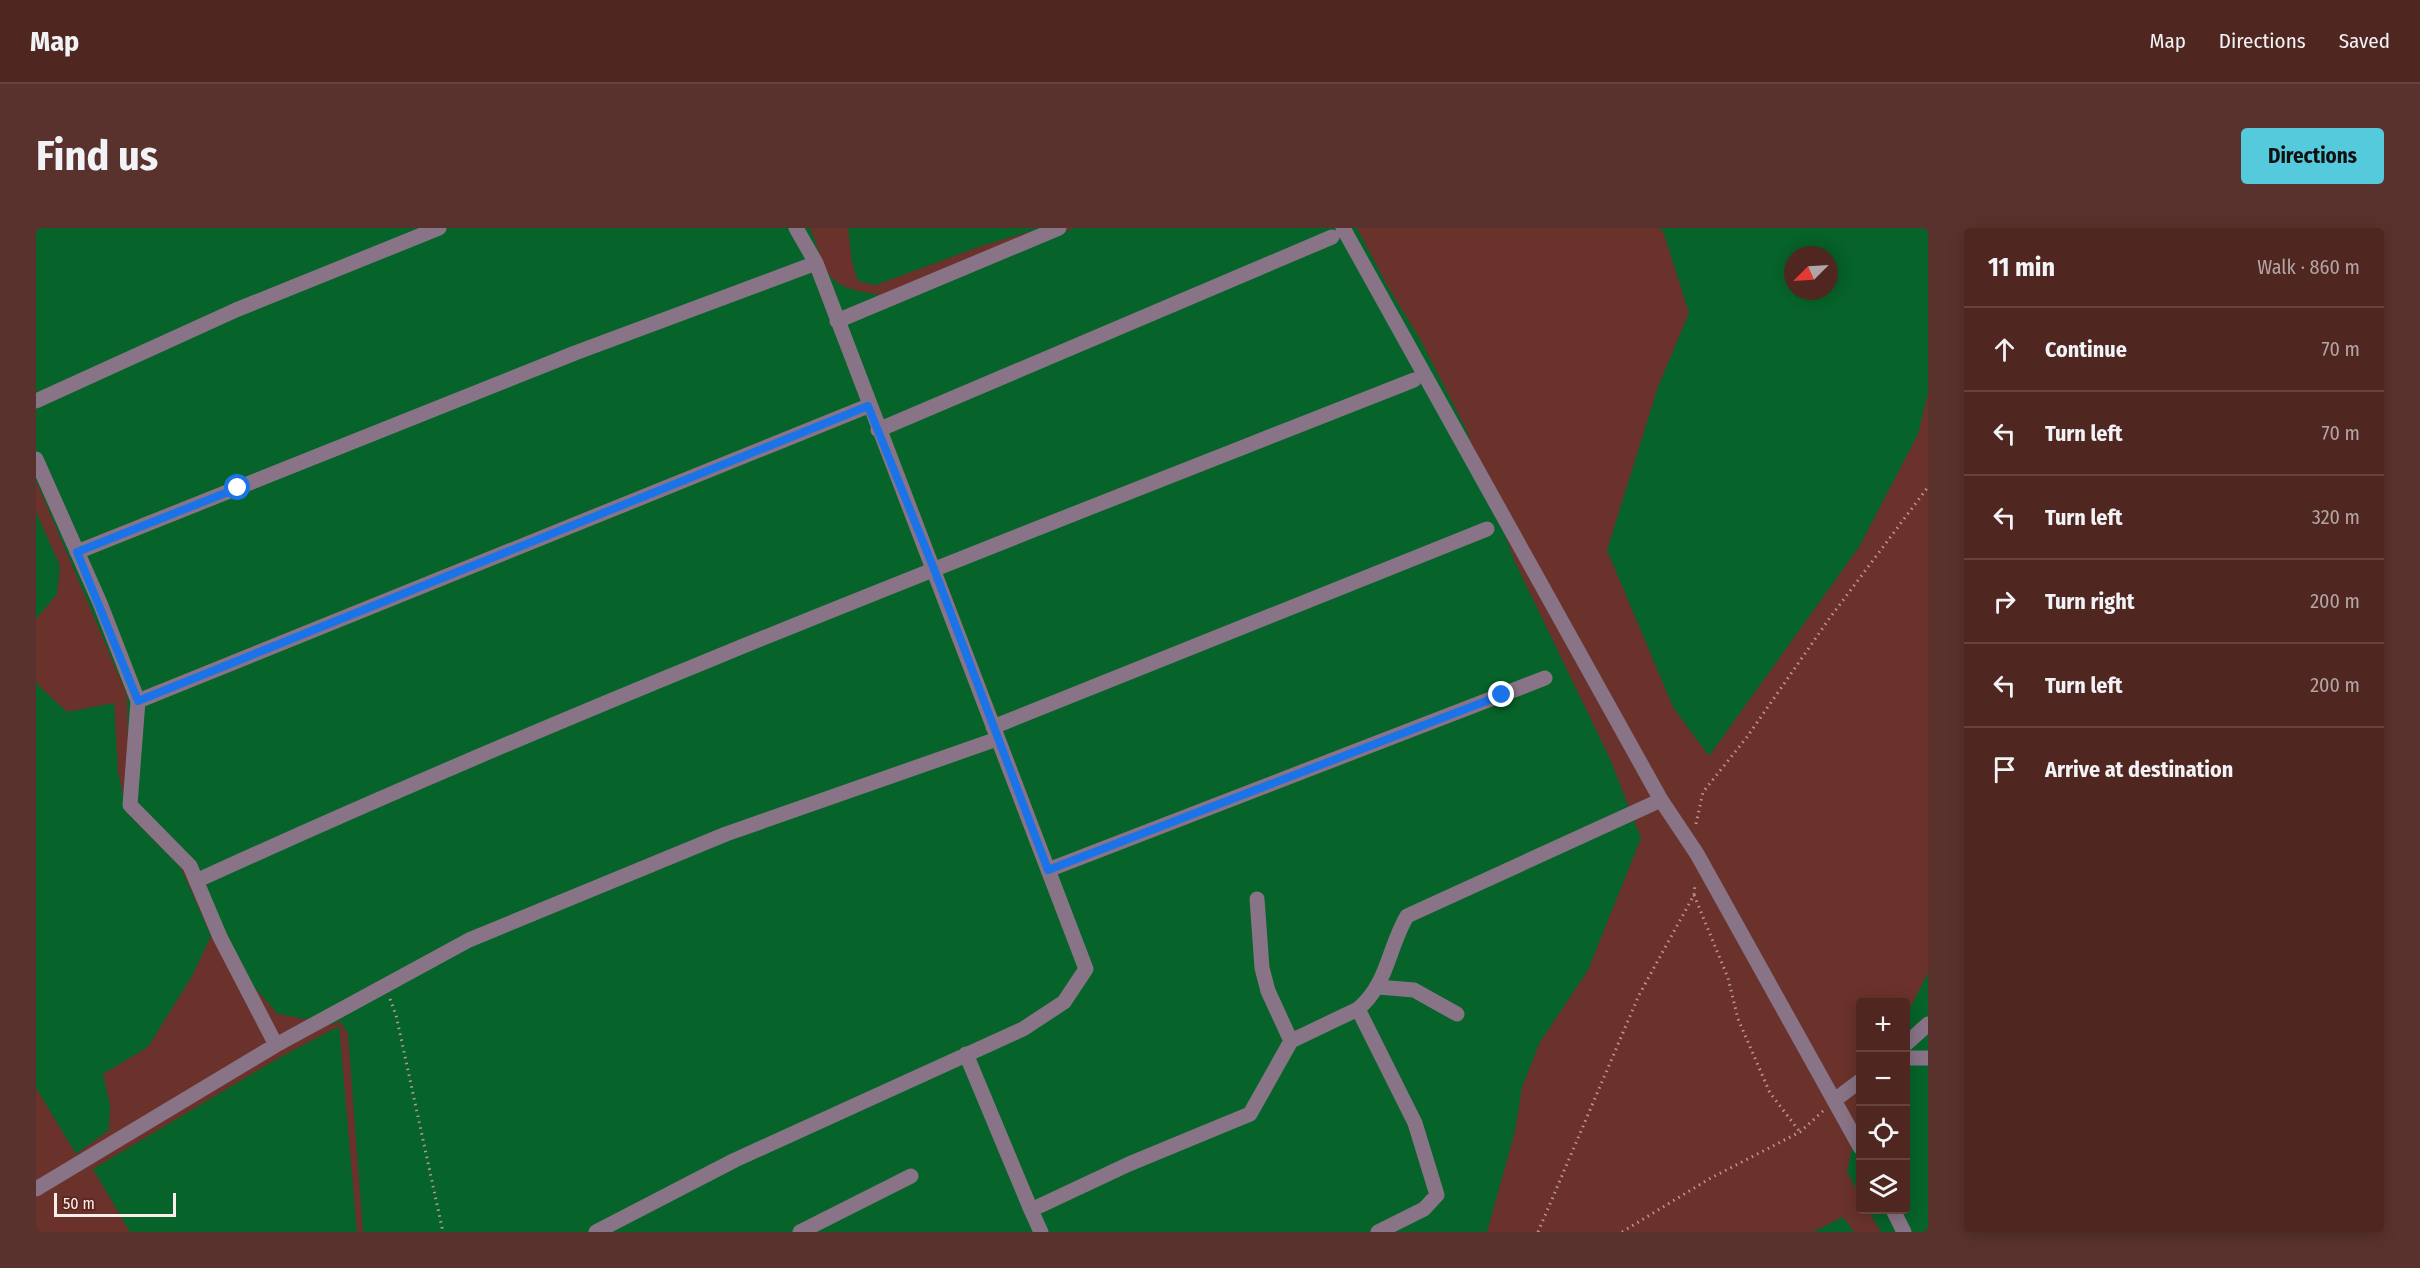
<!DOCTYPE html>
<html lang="en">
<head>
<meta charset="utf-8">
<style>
	:root { --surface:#502620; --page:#5a322d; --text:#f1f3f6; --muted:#b4a5a5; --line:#67433e; --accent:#54cadc }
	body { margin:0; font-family:"Fira Sans Condensed",sans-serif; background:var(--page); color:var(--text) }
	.controls { position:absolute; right:18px; bottom:18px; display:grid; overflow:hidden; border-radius:6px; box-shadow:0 3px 15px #0003 }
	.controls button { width:54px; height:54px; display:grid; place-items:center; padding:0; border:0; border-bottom:2px solid var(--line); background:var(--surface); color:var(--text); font:30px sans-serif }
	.compass { position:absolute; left:1748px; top:18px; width:54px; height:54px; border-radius:50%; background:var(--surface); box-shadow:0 3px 15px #0003; rotate:246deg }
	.scale { position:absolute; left:18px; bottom:15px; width:122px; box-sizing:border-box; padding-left:6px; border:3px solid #fbedea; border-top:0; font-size:16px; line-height:21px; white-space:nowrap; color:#fbedea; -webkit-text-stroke:4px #5e2721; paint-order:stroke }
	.stop { position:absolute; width:18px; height:18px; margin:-14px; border:4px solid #1a73e8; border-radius:50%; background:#fff }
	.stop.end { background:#1a73e8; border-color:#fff; box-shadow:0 2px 6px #0008 }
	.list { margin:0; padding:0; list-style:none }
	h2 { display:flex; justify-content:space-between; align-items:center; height:78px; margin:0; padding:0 24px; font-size:26px }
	h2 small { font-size:20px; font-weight:400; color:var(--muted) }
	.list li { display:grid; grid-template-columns:39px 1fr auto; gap:18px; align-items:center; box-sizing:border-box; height:84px; padding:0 24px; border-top:2px solid var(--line) }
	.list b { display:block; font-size:22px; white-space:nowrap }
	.list em { font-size:20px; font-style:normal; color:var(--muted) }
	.icon { flex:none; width:33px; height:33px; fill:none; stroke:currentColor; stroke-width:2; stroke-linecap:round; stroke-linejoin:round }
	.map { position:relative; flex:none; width:1892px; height:1004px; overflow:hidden; border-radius:6px }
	header { display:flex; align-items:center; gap:36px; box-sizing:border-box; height:84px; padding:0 30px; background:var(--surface); border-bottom:2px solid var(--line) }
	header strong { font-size:28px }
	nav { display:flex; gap:33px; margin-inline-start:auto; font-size:21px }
	.intro { display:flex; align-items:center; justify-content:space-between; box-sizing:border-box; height:144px; padding:0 36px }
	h1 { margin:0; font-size:42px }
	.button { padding:15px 27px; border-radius:6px; background:var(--accent); color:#111; font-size:21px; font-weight:700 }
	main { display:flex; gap:36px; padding:0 36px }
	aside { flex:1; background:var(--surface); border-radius:6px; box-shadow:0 3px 15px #0003 }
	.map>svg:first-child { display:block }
	.green { fill:#066329; fill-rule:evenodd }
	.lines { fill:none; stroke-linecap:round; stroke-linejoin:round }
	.path { stroke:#b99893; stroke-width:3; stroke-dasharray:1.5 4.5; stroke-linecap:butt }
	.minor { stroke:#887486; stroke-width:15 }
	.route { stroke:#1a73e8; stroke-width:8 }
</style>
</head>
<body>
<header>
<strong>Map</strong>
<nav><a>Map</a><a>Directions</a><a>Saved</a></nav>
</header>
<div class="intro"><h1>Find us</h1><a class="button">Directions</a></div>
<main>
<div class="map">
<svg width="1892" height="1004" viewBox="0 0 1892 1004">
	<rect width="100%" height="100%" fill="#6a322b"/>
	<path class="green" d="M0 0H774C794 50 787 58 844 67L1039 0H1321L1352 59 1384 111 1430 201 1479 334 1574 531 1605 610 1552 742 1504 814 1486 859 1479 903 1451 1004H327L312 806 304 793 297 796 242 786 187 724 149 640 93 580 91 467 0 252Z
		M812 0H1005L945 18 840 57 822 53 816 34Z
		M1622 0H1892V165L1882 206 1823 319 1673 528 1637 479 1571 322 1622 159 1653 85 1627 3ZM1757 27H1793V63H1757Z
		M0 284 24 338 21 366 0 391Z
		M0 452 3 458 31 484 78 475 82 544 91 585 145 640 175 708 156 748 112 819 67 846 74 877 73 902 40 926 0 860Z
		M1892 745V1004H1845L1832 982H1870V788Z
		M303 798 321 1004H94L57 941 241 831Z
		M1824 879V968L1811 944Z
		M1807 989 1818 1004H1777Z"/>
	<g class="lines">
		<path class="path" d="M1660 596 1667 564 1711 509 1793 391 1892 259
			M1658 667 1692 750 1702 791 1734 865 1764 904
			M354 771 360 787 407 1004
			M1502 1004 1603 767 1658 667 1659 656
			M1586 1004 1673 951 1764 904 1787 883"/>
		<path class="minor" d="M1307 0 1625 572 1661 626 1824 919
			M801 93 1023 0
			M0 173 200 82 403 0
			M842 202 1296 9
			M0 231 64 375 102 473 94 577 154 638 184 709 240 817 0 961
			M41 324 539 125 780 35
			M102 473 832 178
			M957 499 1451 301
			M1012 642 1509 450
			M160 653C560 470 970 313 1378 152
			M1342 759 1378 762 1421 786
			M1322 781 1379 895 1401 967 1388 981 1342 1004
			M1255 813 1322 781C1352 756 1352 720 1371 688L1625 572
			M1870 816 1892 796
			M240 817 433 712 690 606 961 511
			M930 826 995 982
			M1870 830H1892
			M1800 871 1824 853
			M1857 982 1868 1004
			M560 1004 699 932 987 801 1028 774 1050 741 780 35 760 0
			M764 1004 875 948
			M1005 1004 995 982 1093 936 1214 886 1255 813 1232 763 1226 740 1221 671"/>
	</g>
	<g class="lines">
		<path class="route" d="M202 260 41 324 102 473 832 178 898 341 1012 642 1466 467"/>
	</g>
</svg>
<div class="controls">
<button>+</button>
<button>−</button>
<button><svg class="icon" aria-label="locate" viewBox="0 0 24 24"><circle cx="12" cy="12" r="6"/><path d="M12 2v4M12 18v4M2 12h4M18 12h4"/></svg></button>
<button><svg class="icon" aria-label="layers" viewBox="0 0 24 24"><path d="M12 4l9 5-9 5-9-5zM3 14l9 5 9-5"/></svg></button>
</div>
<svg class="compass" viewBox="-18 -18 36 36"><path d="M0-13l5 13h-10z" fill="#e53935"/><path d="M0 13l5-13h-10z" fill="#b4a5a5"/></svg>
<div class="scale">50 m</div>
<div class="stop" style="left:202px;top:260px"></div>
<div class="stop end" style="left:1466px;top:467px"></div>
</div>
<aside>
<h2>11 min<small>Walk · 860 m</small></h2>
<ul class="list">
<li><svg class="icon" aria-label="ahead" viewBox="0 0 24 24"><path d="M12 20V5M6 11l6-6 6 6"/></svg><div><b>Continue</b></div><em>70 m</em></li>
<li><svg class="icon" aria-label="left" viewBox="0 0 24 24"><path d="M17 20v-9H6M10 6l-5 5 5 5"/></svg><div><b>Turn left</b></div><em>70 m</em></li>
<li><svg class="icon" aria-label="left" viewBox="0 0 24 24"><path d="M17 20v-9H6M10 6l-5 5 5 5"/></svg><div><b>Turn left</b></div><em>320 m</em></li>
<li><svg class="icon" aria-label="right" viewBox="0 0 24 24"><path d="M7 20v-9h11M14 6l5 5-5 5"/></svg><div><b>Turn right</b></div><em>200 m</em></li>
<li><svg class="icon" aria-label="left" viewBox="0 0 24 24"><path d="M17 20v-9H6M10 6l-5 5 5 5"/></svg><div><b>Turn left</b></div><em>200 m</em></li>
<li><svg class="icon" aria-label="arrive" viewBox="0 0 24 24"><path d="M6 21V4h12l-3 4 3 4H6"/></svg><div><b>Arrive at destination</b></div></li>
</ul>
</aside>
</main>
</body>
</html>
